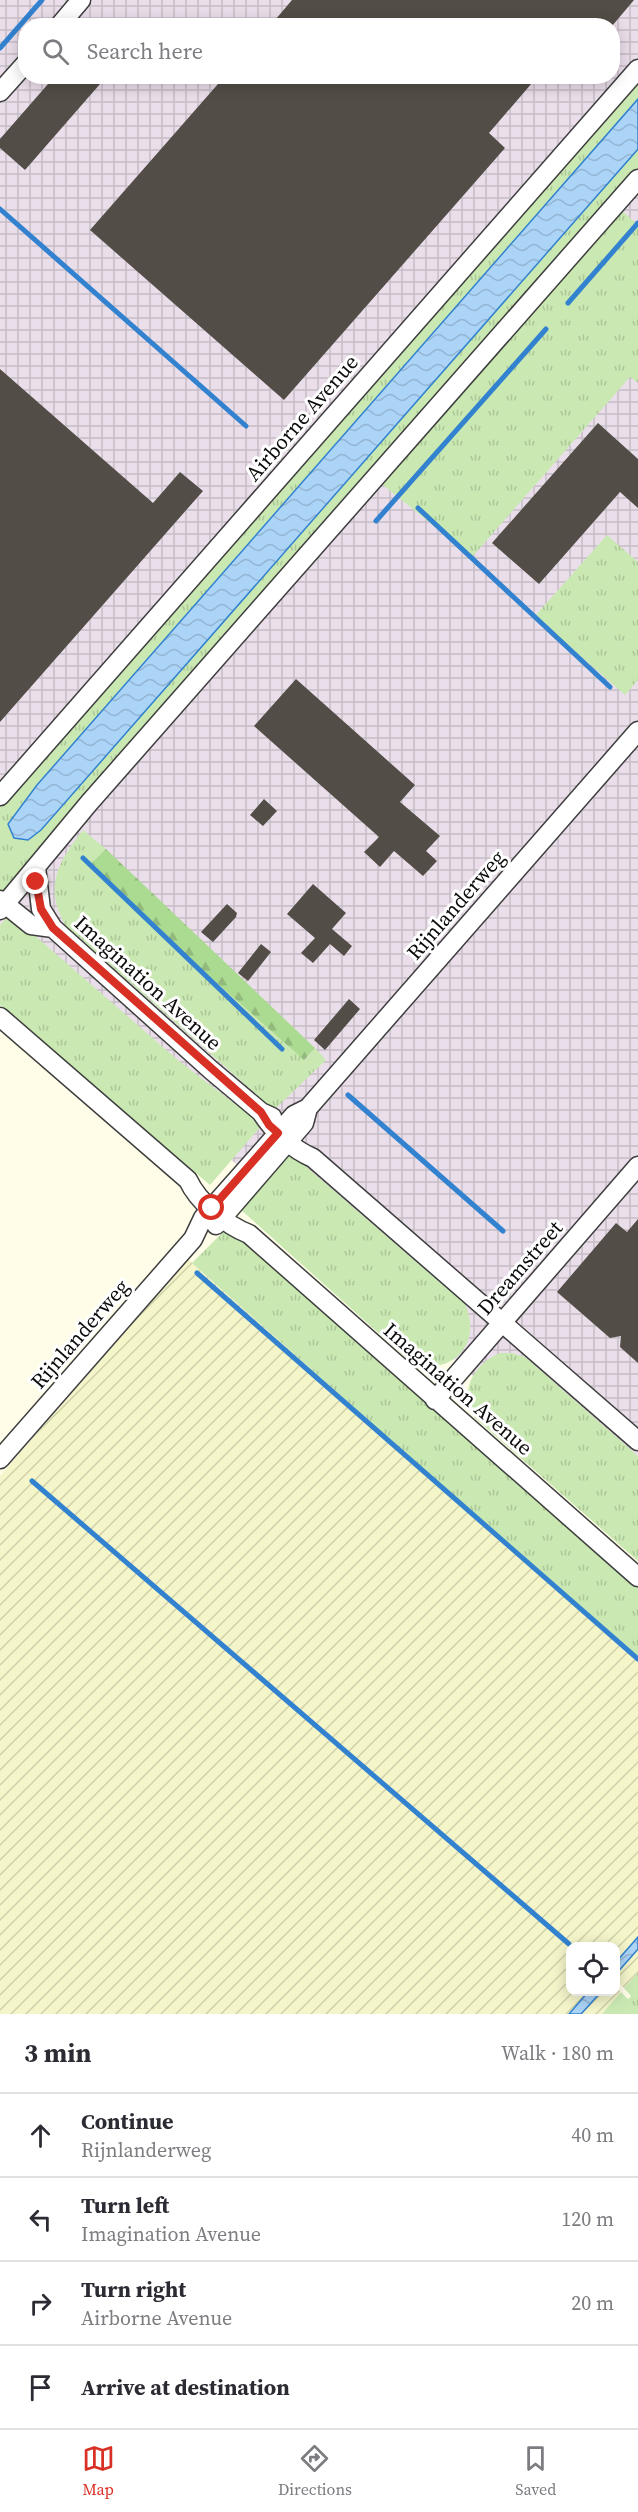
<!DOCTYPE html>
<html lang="en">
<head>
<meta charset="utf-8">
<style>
	:root { --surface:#fff; --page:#f7f7f7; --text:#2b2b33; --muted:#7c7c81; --line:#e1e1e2; --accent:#d93025 }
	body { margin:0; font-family:"Source Serif 4",serif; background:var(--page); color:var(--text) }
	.controls { position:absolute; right:18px; bottom:18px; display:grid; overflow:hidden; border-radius:12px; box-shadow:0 3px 15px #0003 }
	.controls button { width:54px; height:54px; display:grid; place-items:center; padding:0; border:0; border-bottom:2px solid var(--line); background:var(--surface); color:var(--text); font:30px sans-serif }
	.stop { position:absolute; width:18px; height:18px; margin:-14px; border:4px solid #d93025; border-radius:50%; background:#fff }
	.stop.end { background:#d93025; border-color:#fff; box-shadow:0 2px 6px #0008 }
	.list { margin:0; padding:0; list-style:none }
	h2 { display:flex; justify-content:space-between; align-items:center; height:78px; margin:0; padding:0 24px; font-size:26px }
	h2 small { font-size:20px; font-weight:400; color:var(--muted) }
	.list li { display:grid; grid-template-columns:39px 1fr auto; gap:18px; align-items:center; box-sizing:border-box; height:84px; padding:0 24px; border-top:2px solid var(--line) }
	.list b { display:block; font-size:22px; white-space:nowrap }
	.list p { margin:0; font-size:20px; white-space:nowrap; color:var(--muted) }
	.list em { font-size:20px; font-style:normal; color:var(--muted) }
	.icon { flex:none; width:33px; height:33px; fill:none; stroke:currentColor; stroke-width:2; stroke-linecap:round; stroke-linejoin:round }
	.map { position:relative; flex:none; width:638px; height:2014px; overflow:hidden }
	.search { position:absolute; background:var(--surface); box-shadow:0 3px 15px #0003; left:18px; right:18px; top:18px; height:66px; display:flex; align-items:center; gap:15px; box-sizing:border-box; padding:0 21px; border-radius:24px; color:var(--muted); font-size:22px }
	.sheet { height:414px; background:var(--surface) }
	nav { display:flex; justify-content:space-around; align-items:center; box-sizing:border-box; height:84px; border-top:2px solid var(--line); background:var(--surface); font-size:16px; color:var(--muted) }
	nav a { display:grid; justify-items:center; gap:3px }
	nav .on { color:var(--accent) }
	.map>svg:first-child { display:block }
	.industrial { fill:url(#industrial-grid); fill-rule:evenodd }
	.farmland { fill:url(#farmland-furrows) }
	.grass { fill:url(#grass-tufts) }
	.forest { fill:url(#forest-firs) }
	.water { fill:url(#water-waves); stroke:#3282d0; stroke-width:1.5 }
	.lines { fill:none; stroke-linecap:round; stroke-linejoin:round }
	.stream { stroke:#3282d0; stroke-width:5 }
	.building { fill:#534d47 }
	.minor-casing { stroke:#3e3e3e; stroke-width:21 }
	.minor { stroke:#fff; stroke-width:18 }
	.route { stroke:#d93025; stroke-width:8 }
	.labels { text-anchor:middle; stroke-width:6; stroke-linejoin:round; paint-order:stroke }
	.street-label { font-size:21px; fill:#0b0b0b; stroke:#fff }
</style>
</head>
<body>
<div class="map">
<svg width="638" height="2014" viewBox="0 0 638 2014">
	<defs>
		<pattern id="industrial-grid" width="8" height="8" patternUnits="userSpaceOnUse" patternTransform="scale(1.5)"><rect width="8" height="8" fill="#eadeea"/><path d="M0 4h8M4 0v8" fill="none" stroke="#c7bdc7"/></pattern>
		<pattern id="farmland-furrows" width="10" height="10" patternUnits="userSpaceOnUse" patternTransform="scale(1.5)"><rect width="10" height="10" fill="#f4f5c9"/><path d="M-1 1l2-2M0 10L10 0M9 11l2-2" fill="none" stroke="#d0d1ab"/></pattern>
		<pattern id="grass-tufts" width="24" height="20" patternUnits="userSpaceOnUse" patternTransform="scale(1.5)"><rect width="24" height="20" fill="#cae9b2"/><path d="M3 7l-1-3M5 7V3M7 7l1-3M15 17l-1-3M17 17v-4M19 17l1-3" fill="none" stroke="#acc698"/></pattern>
		<pattern id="forest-firs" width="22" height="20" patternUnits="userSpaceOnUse" patternTransform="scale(1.5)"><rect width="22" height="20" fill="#abda91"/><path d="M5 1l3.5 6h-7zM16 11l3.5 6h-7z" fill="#92ba7c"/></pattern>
		<pattern id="water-waves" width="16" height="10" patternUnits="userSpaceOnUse" patternTransform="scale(1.5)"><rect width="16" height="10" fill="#acd4f7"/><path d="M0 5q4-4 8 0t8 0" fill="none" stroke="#93b5d2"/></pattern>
	</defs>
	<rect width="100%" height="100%" fill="#fffde8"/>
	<path class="industrial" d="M0 0H638V1523L0 953ZM26 26H612V76H26Z"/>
	<path class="farmland" d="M188 1259 638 1661V1937L616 1962V1946H570V1992H588L569 2014H0V1476Z
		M638 1949V1973L624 1988 616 1980V1974Z
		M616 1988 621 1992 602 2014H581L601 1992H616Z"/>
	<path class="grass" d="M638 78V99L37 785 8 823 14 838 28 840 41 830 638 149V172L6 890H0V806Z
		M619 208 638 225V383L630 377 472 557 378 481Z
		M607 535 638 562V680L625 695 535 616Z
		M83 830 106 849 93 863 305 1060 315 1048 326 1060 274 1110 65 925C44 886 58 862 83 830Z
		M10 914 179 1061 262 1125 210 1185 0 1005V925Z
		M289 1152 465 1304C483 1343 452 1377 412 1363L240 1209Z
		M228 1227 638 1587V1661L192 1263Z
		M500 1353H512L525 1357 638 1456V1561L475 1418C458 1391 474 1364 500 1353Z
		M638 1973V2014H602L621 1992 628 1999 631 1996 624 1988Z"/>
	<path class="forest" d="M106 849 315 1048 304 1060 189 958 92 863Z"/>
	<path class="water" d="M638 99V149L41 830 28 840 14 838 8 824 37 785Z
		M638 1937V1949L616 1974V1962Z
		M588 1992H601L581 2014H569Z"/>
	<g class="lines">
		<path class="stream" d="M0 48 42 0
			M0 209 246 426
			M568 303 638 223
			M418 508 610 687
			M376 521 546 329
			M83 858 282 1049
			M348 1095 503 1231
			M197 1273 638 1659
			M32 1481 569 1944"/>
	</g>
	<path class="building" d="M292 0H634L612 26H270Z
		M55 76H107L25 170 0 148V139Z
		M225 76H538L489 133 505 148 284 400 90 230Z
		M0 369 153 503 180 472 203 491 0 722Z
		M598 423 638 459V508L620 492 539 584 492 543Z
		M296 679 415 785 400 802 440 836 426 851 437 861 423 876 394 851 380 867 364 852 379 837 254 726Z
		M264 799 277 811 263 826 250 815Z
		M313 884 346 913 332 929 352 946 344 956 330 944 313 963 301 953 315 938 287 914Z
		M227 904 237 913 236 917 213 942 201 932Z
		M261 944 271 952 248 981 238 973Z
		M349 999 360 1009 325 1050 314 1040Z
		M638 1219V1363L620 1347 621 1336 610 1338 557 1292 616 1223 627 1232Z"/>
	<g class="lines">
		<g class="minor-casing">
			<path id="minor" d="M59 26 81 0
				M0 92 26 63
				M0 796 638 69
				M36 867 41 909 53 928
				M0 900 31 925 53 928 211 1070 261 1112 272 1117
				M0 910 89 803 638 179
				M0 1017 188 1180C198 1202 226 1225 249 1234L638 1577
				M261 1112C273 1131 292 1149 313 1158L638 1441
				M216 1225 304 1123 308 1108
				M435 1400 638 1166
				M0 1459 193 1239 203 1218 294 1115 308 1108 638 731"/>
		</g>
		<use href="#minor" class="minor"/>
	</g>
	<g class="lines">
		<path class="route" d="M36 882 41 909 53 928 261 1112 269 1125 278 1133 212 1208"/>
	</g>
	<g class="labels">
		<g class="street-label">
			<text transform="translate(302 418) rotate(-49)" y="7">Airborne Avenue</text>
			<text transform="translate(456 905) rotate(-49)" y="7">Rijnlanderweg</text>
			<text transform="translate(148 983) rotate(42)" y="7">Imagination Avenue</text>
			<text transform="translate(520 1268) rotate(-49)" y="7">Dreamstreet</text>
			<text transform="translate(80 1334) rotate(-49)" y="7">Rijnlanderweg</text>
			<text transform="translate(458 1389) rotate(41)" y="7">Imagination Avenue</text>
		</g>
	</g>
</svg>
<div class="controls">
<button><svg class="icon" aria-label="locate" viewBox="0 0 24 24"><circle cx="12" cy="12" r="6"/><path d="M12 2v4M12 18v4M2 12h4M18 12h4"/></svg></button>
</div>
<div class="stop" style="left:212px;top:1208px"></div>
<div class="stop end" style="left:36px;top:882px"></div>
<div class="search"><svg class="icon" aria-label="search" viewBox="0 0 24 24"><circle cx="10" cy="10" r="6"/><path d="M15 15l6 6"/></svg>Search here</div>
</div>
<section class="sheet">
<h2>3 min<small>Walk · 180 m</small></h2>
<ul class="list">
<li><svg class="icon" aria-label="ahead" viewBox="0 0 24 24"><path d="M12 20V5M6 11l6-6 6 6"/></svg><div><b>Continue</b><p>Rijnlanderweg</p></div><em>40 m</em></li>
<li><svg class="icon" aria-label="left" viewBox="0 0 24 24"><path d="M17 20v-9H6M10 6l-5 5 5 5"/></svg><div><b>Turn left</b><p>Imagination Avenue</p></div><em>120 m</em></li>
<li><svg class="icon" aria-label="right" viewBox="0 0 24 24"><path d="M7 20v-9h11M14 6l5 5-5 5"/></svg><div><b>Turn right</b><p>Airborne Avenue</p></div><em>20 m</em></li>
<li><svg class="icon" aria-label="arrive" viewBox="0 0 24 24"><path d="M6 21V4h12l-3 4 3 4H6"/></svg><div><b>Arrive at destination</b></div></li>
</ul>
</section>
<nav>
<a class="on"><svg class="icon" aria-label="map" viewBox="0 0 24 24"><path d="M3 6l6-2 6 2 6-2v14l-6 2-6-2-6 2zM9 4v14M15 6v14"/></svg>Map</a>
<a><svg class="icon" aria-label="directions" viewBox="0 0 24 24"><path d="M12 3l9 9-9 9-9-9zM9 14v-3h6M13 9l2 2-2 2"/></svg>Directions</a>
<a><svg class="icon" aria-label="saved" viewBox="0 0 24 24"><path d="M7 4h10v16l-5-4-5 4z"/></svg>Saved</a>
</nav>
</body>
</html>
